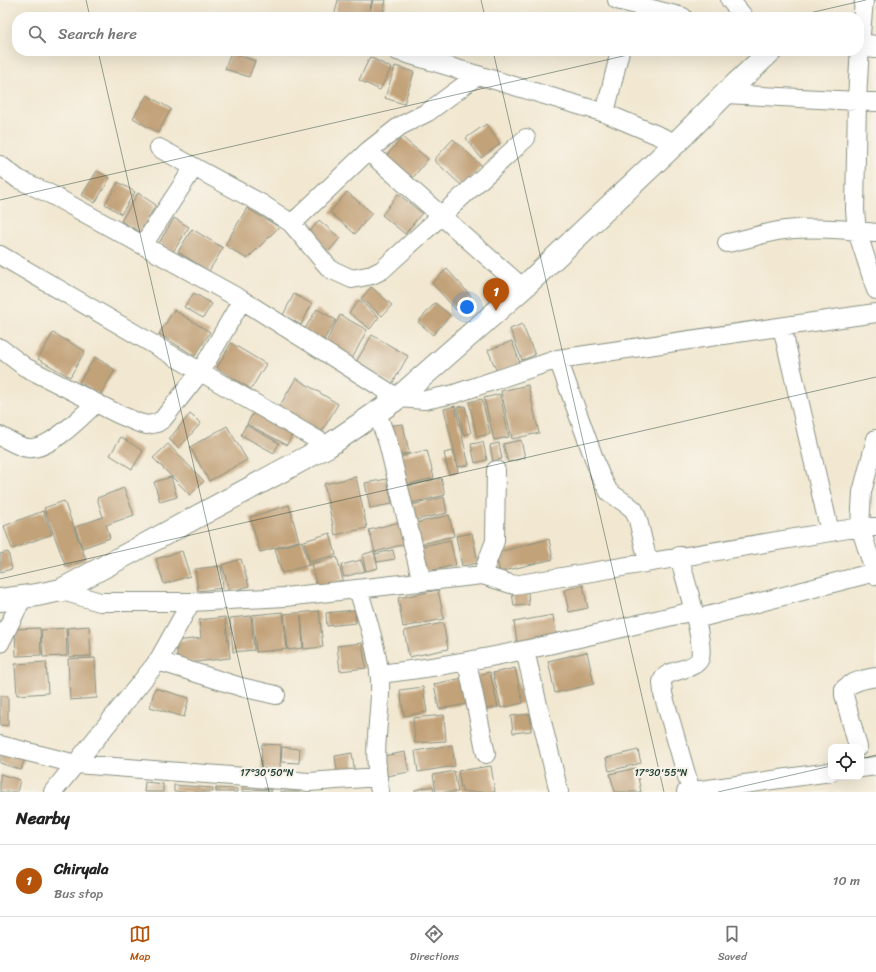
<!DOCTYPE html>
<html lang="en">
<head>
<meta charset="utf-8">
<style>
	:root { --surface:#fff; --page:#f2f2f2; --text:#222; --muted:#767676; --line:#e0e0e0; --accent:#b45309 }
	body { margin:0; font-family:Sriracha,sans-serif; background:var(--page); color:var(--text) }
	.controls { position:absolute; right:12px; bottom:12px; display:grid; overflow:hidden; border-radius:8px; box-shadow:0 4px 16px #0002 }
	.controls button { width:36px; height:36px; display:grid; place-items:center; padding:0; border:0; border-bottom:1px solid var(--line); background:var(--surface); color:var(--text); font:20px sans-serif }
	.you { position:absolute; left:467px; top:307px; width:14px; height:14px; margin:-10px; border:3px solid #fff; border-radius:50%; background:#1a73e8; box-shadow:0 0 0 6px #1a73e833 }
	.badge { display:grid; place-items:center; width:26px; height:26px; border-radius:50%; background:var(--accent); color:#fff; font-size:13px; font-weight:700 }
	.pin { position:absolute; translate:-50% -33px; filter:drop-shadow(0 1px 2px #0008) }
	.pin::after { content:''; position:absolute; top:21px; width:14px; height:12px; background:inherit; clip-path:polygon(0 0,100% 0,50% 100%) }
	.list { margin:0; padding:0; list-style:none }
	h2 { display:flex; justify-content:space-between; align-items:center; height:52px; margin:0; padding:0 16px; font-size:17px }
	h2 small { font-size:13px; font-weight:400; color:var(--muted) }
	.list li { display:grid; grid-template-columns:26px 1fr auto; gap:12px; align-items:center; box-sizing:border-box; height:72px; padding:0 16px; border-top:1px solid var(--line) }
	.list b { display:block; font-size:15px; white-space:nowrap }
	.list p { margin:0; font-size:13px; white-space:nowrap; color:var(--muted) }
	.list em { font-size:13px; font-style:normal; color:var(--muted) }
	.icon { flex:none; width:22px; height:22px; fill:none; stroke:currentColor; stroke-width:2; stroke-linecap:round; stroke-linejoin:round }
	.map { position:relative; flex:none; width:876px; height:792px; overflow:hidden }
	.search { position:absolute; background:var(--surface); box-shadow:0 4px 16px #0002; left:12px; right:12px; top:12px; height:44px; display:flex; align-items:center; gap:10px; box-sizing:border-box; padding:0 14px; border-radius:16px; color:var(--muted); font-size:15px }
	.sheet { height:124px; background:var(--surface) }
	nav { display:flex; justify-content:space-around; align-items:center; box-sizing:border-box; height:56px; border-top:1px solid var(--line); background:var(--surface); font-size:11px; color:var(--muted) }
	nav a { display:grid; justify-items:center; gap:2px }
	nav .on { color:var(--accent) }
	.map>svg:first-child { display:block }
	.building { fill:#c2a279 }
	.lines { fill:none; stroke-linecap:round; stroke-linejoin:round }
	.minor-casing { stroke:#889283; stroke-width:20 }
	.tertiary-casing { stroke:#889283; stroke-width:24 }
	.minor { stroke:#fff; stroke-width:18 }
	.tertiary { stroke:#fff; stroke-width:22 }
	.ticks { fill:none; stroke:#1f3d34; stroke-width:1; stroke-opacity:0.45 }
	.ticks-label { font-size:10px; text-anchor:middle; fill:#1f3d34; stroke:#f7f3e8; stroke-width:4; stroke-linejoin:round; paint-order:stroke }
</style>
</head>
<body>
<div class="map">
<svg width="876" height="792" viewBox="0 0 876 792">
	<rect width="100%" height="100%" fill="#f7f3e8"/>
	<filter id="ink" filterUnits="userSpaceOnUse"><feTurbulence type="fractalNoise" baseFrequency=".025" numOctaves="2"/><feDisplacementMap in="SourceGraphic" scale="8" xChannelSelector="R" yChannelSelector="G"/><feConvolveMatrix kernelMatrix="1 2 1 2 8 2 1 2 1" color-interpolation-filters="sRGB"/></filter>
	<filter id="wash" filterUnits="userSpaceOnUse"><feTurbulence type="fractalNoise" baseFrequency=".012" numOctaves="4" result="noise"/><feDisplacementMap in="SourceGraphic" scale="16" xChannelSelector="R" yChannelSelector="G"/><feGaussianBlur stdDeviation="0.9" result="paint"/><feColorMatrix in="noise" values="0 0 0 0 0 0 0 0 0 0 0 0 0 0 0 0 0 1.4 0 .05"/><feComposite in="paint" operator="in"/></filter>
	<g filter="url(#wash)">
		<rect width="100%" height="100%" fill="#f2e8d2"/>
		<g id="blocks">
			<path class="building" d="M338 0H372L368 17H334Z
				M373 0H386L382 17H369Z
				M437 51H452L451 55Z
				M231 52 255 61 249 77 225 69Z
				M370 57 391 68 380 90 359 80Z
				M395 66 414 72 404 104 385 98Z
				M147 95 171 109 158 133 133 118Z
				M486 124 500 144 481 158 466 138Z
				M402 137 428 159 411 180 384 159Z
				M453 139 482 166 463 187 434 160Z
				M97 171 110 178 95 203 82 195Z
				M118 182 135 192 121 214 105 204Z
				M347 192 372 213 355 234 330 212Z
				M138 193 156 205 140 232 121 221Z
				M398 194 422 213 405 234 382 215Z
				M247 208 279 227 247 259 225 245Z
				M174 218 189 227 173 252 159 243Z
				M319 220 340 238 329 251 308 234Z
				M192 229 223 248 209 271 178 252Z
				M447 269 471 296 456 310 432 283Z
				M371 287 392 305 382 316 361 299Z
				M194 293 212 304 203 318 184 307Z
				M294 294 312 304 301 325 283 315Z
				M359 300 379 317 370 329 349 313Z
				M435 303 450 315 433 335 418 322Z
				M317 309 336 320 323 341 304 330Z
				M174 310 210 332 195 356 159 334Z
				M340 315 367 330 352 359 325 344Z
				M522 324 535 355 522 360 510 329Z
				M53 333 85 351 70 377 38 359Z
				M372 335 408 356 392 384 356 362Z
				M512 341 520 363 497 372 488 350Z
				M231 343 266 364 251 389 217 368Z
				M95 357 115 370 100 395 79 382Z
				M296 378 338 404 321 433 279 407Z
				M528 385 539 433 512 439 501 391Z
				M500 394 509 437 494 440 484 398Z
				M482 399 490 434 477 437 469 402Z
				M455 406 469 465 458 467 444 409Z
				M465 406 471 433 464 435 457 407Z
				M254 411 293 433 287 445 247 424Z
				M190 414 201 423 179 448 169 439Z
				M403 424 409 453 393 456 387 426Z
				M246 425 279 443 274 453 241 435Z
				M227 426 247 460 209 481 190 447Z
				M121 437 143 451 132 469 110 455Z
				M521 440 525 458 508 462 503 444Z
				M483 442 487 460 475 463 471 444Z
				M499 443 502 459 493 461 490 445Z
				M168 444 204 481 190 495 153 458Z
				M427 450 434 478 401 486 394 458Z
				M453 451 458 472 449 474 444 453Z
				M171 477 177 497 160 502 154 482Z
				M356 477 367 528 335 535 324 484Z
				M441 478 445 495 408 504 404 487Z
				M387 479 392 504 370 508 365 483Z
				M124 488 134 515 106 525 110 538 82 548 75 527 103 517 97 498Z
				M444 497 447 513 411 521 408 506Z
				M64 501 86 560 66 567 44 508Z
				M289 505 299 541 260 552 250 517Z
				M43 511 52 534 12 549 4 526Z
				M449 515 454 536 417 545 412 524Z
				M403 521 409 543 375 552 369 530Z
				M330 533 336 555 310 562 304 541Z
				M472 533 478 563 462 566 456 536Z
				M549 539 553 559 500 572 495 553Z
				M450 540 456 565 424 572 418 547Z
				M302 541 309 565 282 573 275 549Z
				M393 550 395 559 377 562 375 554Z
				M182 551 190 576 164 584 156 559Z
				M374 551 378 568 366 571 362 555Z
				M8 552 12 569 0 572V554Z
				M337 557 343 580 317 587 311 564Z
				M241 559 249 586 230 592 222 565Z
				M361 560 365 571 344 577 341 565Z
				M221 566 223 588 198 591 195 569Z
				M583 585 588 608 569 612 564 590Z
				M438 590 444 619 403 627 398 598Z
				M528 592 529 605 514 606 512 593Z
				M355 610 356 623 327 626 326 613Z
				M319 611 323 647 304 649 301 616 303 648 288 650 284 614Z
				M283 612 287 649 256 652 252 615Z
				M553 615 556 635 517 642 514 622Z
				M251 616 254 650 233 652 230 618Z
				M225 617 230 658 178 664 176 641 201 638 199 620Z
				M443 623 448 649 409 657 404 631Z
				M89 626 91 656 69 657 67 628Z
				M40 628 41 655 16 656 15 629Z
				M66 628 67 656 43 657 41 630Z
				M362 643 366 668 340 671 337 646Z
				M587 652 594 684 555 693 548 661Z
				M95 658 97 698 70 700 68 659Z
				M46 662 48 693 17 695 15 664Z
				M515 668 523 703 501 708 493 673Z
				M490 672 498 707 482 710 474 676Z
				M463 678 468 704 439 709 434 684Z
				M423 687 427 712 404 716 400 690Z
				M155 688 189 698 184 717 150 707Z
				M0 696H8V726L0 725Z
				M530 714 531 731 513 733 511 716Z
				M444 715 446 741 415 743 413 718Z
				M262 744 281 745 280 770 261 769Z
				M452 745 455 766 418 772 415 751Z
				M282 747 300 749 299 763 281 762Z
				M638 750 641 763 609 771 606 758Z
				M405 752 409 772 387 776 383 756Z
				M0 753 25 758 21 770 0 763Z
				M352 753 355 775 338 777 335 756Z
				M491 766 495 792H462L458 771Z
				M636 768 641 792H615L610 774Z
				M454 771 458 792H436L433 775Z
				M0 774 20 780 17 792H0Z
				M145 782 163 784V792H144Z
				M174 785 213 788V792H174Z
				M433 786 434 792H415V790Z
				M216 788 237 789V792H216Z
				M242 789 272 790 271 792H242Z
				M281 789 300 790V792H281Z"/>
		</g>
	</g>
	<g filter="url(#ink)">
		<use href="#blocks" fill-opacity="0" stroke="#889283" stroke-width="1"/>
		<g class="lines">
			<g class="minor-casing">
				<path id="minor" d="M617 0 683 17
					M730 0 744 17
					M864 0 860 45 857 100 855 210 857 231 876 290
					M397 51 605 113 676 143
					M725 94 876 102
					M605 113 620 51
					M159 148 262 204 291 223 300 216 368 151 523 288
					M368 151 400 126 428 112 478 75
					M0 165 18 179 52 195 242 300 398 398 425 400 454 394 558 359 876 313
					M291 223 330 269 352 279 372 275 382 270 526 138
					M727 243C744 240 761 234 778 231 810 226 844 229 876 233
					M143 245 194 167
					M0 255 328 446
					M782 327 830 532
					M0 348 25 367 118 414 139 423 147 425 157 423 163 419 201 371 242 300
					M558 359 600 475 609 492 628 505 634 510 638 520 648 562
					M377 413 388 443 422 582
					M0 436C9 440 18 447 28 448 49 451 82 416 96 403
					M876 439 862 492 860 527 876 576
					M679 556C684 576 705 642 700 658 695 672 664 668 662 682 662 685 663 690 663 694L691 791
					M482 575 495 541 496 470
					M358 589C367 618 377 648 380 679 381 698 378 717 377 737 375 755 377 774 380 792
					M59 590 100 602H191L285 597 482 575 514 585 860 527H876
					M696 619 875 572
					M0 643 23 597
					M525 651 559 792
					M158 661 241 687 276 695
					M467 662 486 754
					M379 674C486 662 589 636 693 611
					M0 745 76 764 309 782 378 777
					M858 747 844 695V689C853 681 865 679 876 677
					M861 768 876 766
					M53 792 158 661 191 602
					M686 792 831 772"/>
			</g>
			<g class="tertiary-casing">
				<path id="tertiary" d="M859 45 876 47
					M0 600 37 595 61 590 328 446 398 398 523 288 676 143 725 94 771 51"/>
			</g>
			<use href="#minor" class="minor"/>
			<use href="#tertiary" class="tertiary"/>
		</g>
	</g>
	<path class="ticks" d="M86 0 90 17M481 0 485 17M876 0V1M792 17 866 0M98 51 269 792M493 51 664 792M0 200 645 51M0 579 876 377M861 759 876 755M718 792 831 766"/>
	<g class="ticks-label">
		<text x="267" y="776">17°30'50"N</text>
		<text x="661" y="776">17°30'55"N</text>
	</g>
</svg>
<div class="controls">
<button><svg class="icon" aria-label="locate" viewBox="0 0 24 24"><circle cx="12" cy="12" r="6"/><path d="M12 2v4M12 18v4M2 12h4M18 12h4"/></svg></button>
</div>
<div class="you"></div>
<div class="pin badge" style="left:496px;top:311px">1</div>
<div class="search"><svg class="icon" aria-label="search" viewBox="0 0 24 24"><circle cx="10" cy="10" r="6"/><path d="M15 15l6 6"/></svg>Search here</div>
</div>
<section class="sheet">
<h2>Nearby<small></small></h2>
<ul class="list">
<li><span class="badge">1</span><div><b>Chiryala</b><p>Bus stop</p></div><em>10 m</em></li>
</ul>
</section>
<nav>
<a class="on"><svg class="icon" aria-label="map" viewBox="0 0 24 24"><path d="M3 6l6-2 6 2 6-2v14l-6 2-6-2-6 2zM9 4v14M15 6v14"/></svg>Map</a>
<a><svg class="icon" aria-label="directions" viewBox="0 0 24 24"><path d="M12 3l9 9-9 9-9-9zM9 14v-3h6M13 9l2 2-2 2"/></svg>Directions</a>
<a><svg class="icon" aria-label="saved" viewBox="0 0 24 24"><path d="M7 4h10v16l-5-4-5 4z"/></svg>Saved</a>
</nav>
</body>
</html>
